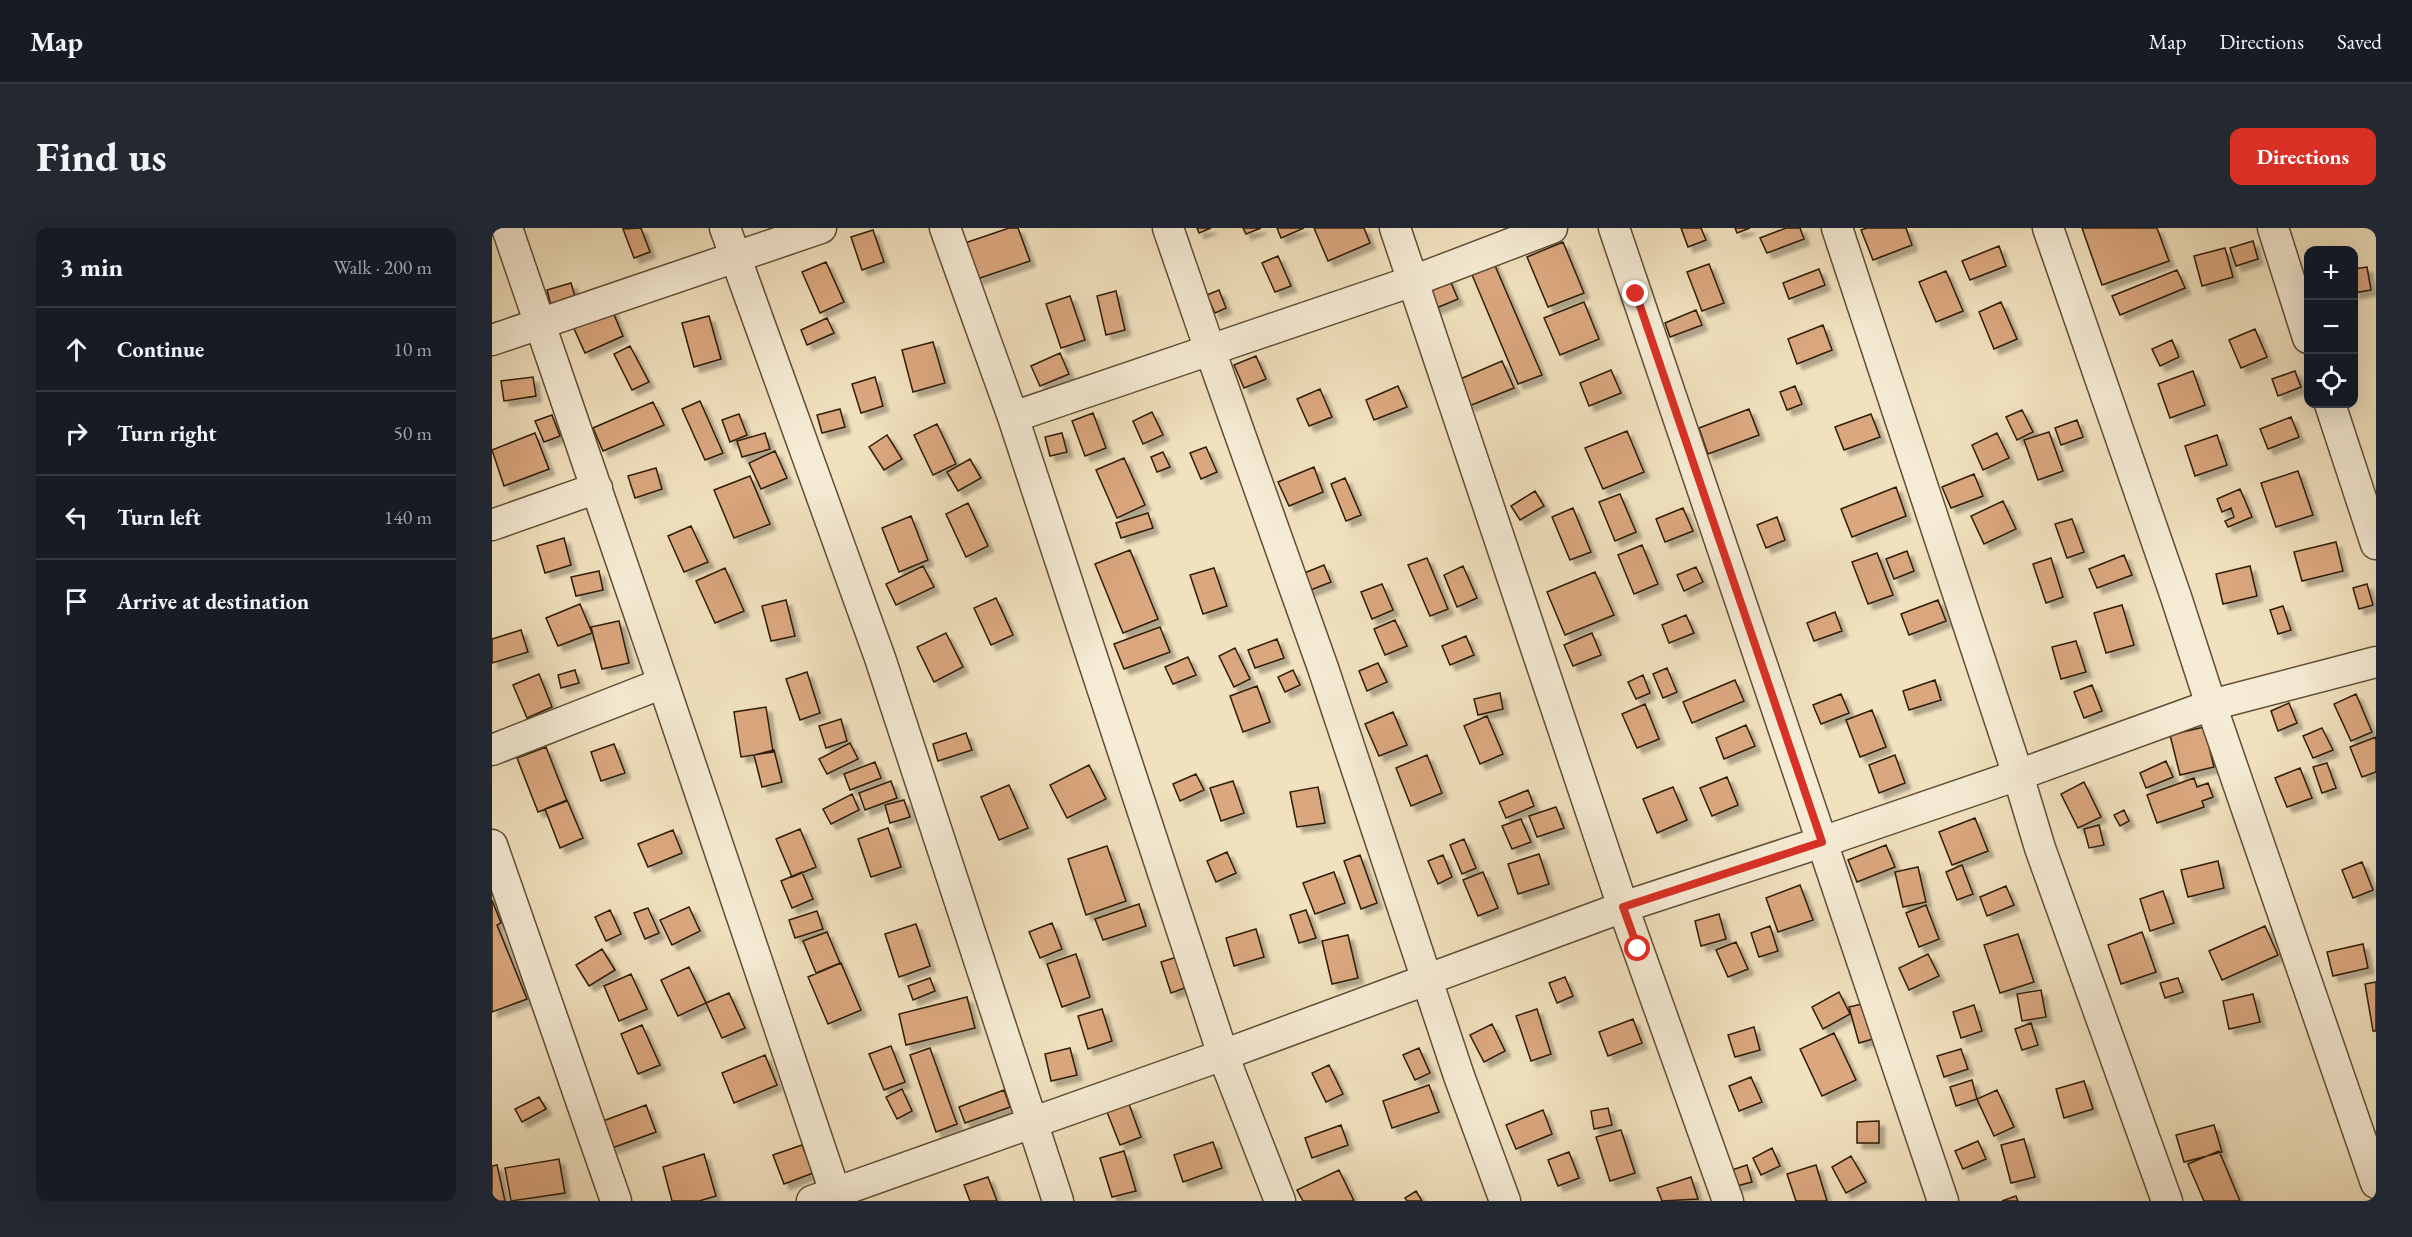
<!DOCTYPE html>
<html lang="en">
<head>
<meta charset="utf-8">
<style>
	:root { --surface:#171b24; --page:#242831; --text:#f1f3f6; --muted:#9ea1a6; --line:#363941; --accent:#d93025 }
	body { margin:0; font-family:"EB Garamond",serif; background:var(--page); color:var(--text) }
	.controls { position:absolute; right:18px; top:18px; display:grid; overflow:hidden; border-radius:12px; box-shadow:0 6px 24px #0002 }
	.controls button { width:54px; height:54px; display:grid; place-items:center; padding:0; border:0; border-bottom:2px solid var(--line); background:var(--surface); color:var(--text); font:30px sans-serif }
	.stop { position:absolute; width:18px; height:18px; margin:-14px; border:4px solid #d93025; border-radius:50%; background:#fff }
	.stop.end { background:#d93025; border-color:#fff; box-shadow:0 2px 6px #0008 }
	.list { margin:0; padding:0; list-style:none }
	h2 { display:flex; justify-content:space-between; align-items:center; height:78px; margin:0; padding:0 24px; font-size:26px }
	h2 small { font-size:20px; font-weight:400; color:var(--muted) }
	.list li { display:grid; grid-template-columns:39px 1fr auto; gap:18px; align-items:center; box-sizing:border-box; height:84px; padding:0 24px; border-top:2px solid var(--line) }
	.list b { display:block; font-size:22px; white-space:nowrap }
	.list em { font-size:20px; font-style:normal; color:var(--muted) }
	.icon { flex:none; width:33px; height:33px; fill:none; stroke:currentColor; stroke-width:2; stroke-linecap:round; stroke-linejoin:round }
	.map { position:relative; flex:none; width:1884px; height:973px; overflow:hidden; border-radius:12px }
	header { display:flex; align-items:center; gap:36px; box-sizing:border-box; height:84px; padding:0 30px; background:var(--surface); border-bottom:2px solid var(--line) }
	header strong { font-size:28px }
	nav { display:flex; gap:33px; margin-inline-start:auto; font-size:21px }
	.intro { display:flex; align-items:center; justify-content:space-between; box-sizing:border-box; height:144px; padding:0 36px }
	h1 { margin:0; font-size:42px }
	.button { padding:15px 27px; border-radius:12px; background:var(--accent); color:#fff; font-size:21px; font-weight:700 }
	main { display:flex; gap:36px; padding:0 36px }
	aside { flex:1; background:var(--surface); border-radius:12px; box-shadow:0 6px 24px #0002 }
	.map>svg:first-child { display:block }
	.building { fill:#dba77f; stroke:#2e1d07; stroke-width:1.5; filter:url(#shadow) }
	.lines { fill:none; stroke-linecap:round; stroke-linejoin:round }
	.street-casing { stroke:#5f4e35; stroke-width:33 }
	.street { stroke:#f6ecd5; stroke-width:30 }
	.route { stroke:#d93025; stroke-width:8 }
</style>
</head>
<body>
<header>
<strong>Map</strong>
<nav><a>Map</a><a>Directions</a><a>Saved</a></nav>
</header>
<div class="intro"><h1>Find us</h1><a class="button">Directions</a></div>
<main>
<aside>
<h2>3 min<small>Walk · 200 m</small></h2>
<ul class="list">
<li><svg class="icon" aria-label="ahead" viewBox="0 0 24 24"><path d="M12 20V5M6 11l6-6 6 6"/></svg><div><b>Continue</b></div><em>10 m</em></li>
<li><svg class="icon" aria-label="right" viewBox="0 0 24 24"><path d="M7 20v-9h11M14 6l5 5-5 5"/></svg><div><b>Turn right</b></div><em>50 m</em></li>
<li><svg class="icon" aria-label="left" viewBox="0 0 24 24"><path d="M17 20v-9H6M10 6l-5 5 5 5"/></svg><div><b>Turn left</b></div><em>140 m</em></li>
<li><svg class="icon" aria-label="arrive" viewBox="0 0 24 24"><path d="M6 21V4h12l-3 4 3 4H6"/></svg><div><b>Arrive at destination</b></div></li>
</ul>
</aside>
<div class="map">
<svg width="1884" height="973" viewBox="0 0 1884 973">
	<defs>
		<filter id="shadow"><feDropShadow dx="5.5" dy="5.5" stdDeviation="1.5" flood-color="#0004"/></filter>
	</defs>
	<rect width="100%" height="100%" fill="#f1e1be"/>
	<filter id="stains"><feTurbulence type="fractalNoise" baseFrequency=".00333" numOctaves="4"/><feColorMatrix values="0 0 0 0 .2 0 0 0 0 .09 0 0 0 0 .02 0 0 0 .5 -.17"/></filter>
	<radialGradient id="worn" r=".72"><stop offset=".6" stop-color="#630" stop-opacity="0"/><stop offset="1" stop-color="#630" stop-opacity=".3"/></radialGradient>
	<path class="building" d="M149 0 158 24 142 30 131 1Z
		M517 0H526L538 33 485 51 473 15Z
		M705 0H719L707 5Z
		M751 0H769L754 6Z
		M785 0H812L789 10Z
		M822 0H872L878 15 836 33Z
		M1189 0H1209L1214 12 1196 19Z
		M1243 0H1258L1245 5Z
		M1294 0H1308L1312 11 1275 25 1268 10Z
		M1375 0H1414L1420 17 1381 32 1369 2Z
		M1590 0H1665L1677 33 1610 57Z
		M381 2 392 34 370 42 359 9Z
		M1761 13 1766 31 1744 38 1738 20Z
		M1071 14 1092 65 1056 79 1035 29Z
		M1507 18 1514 38 1478 52 1470 33Z
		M1733 20 1741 49 1710 58 1702 28Z
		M786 28 799 58 783 64 770 35Z
		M1001 33 1050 147 1026 156 978 42Z
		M334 34 352 74 328 85 310 44Z
		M1217 36 1232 75 1210 83 1195 44Z
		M1875 39 1879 62 1862 65V41Z
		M1327 41 1333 57 1297 71 1291 55Z
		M1685 42 1693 60 1628 87 1620 68Z
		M1454 43 1471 83 1444 94 1427 54Z
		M956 48 966 71 942 81 932 58Z
		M79 55 84 72 59 78 55 62Z
		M727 62 734 80 723 85 715 67Z
		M624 63 633 102 614 107 605 68Z
		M578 68 593 112 569 120 554 76Z
		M1092 74 1107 111 1068 127 1052 90Z
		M1509 74 1525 111 1502 121 1487 84Z
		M118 77 131 108 93 125 79 94Z
		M1204 82 1210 97 1178 109 1173 95Z
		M217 88 229 131 202 139 190 95Z
		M335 90 342 105 315 117 309 102Z
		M1331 97 1340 122 1305 136 1296 111Z
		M1763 101 1775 129 1749 140 1737 112Z
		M1680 112 1687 129 1668 138 1660 121Z
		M441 114 453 155 421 164 410 122Z
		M138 118 157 154 140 162 122 126Z
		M568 125 577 146 548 158 539 138Z
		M764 128 774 151 752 160 742 137Z
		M1010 133 1022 160 977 178 966 152Z
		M1119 142 1129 165 1097 178 1088 155Z
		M1701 143 1713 177 1678 190 1666 156Z
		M1803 143 1809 159 1786 168 1780 151Z
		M41 149 44 168 12 173 9 153Z
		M383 149 391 178 369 185 360 156Z
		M906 158 915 179 882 192 874 172Z
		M1303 158 1310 176 1295 182 1288 164Z
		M828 161 840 189 817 198 805 171Z
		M208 173 231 225 213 232 190 181Z
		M161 174 172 197 111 223 101 200Z
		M348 181 353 199 330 205 325 187Z
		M1257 181 1267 207 1216 226 1207 200Z
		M1530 182 1541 204 1525 212 1514 189Z
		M660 184 671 207 651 216 641 193Z
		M601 185 614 220 593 228 580 193Z
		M247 186 255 207 238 214 230 192Z
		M1379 186 1388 209 1352 222 1343 199Z
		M60 187 68 208 52 214 43 193Z
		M1799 189 1807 209 1776 221 1768 201Z
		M1585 192 1591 209 1569 217 1563 200Z
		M445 196 464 236 441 247 422 207Z
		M1135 203 1152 244 1111 261 1093 220Z
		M1557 204 1571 243 1546 252 1532 212Z
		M43 205 57 241 12 258 0 222Z
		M273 205 278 221 250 229 245 213Z
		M570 205 575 224 558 228 553 209Z
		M1505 205 1517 230 1491 242 1480 217Z
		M395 207 410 231 392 242 377 219Z
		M1725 207 1735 237 1703 248 1693 218Z
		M714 219 725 244 709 251 698 225Z
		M283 223 295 250 269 261 257 235Z
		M671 224 678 239 665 244 659 229Z
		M632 230 653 277 625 290 604 242Z
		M478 231 489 250 466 263 455 244Z
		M822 239 831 264 797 278 786 254Z
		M164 240 170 261 143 270 136 248Z
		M1806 243 1821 287 1784 299 1769 255Z
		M1482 246 1491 268 1459 280 1450 259Z
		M258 248 278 296 242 310 222 262Z
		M853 250 869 287 854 293 839 256Z
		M1404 259 1414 288 1360 309 1349 281Z
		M1748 261 1760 289 1736 299 1733 293 1742 289 1739 280 1730 284 1725 271Z
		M1043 263 1052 278 1028 292 1019 278Z
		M1128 266 1144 304 1123 313 1107 274Z
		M1511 273 1524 301 1492 316 1479 288Z
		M476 275 496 318 474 329 454 286Z
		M1081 280 1099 324 1078 332 1060 289Z
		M1191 280 1201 303 1173 314 1164 291Z
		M656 285 661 300 629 310 624 295Z
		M419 288 436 332 407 344 390 300Z
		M1285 289 1293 312 1274 320 1265 297Z
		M1580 291 1592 324 1575 330 1563 296Z
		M199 298 216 334 192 344 176 308Z
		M72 310 79 337 53 345 45 318Z
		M1844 314 1851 343 1810 353 1802 324Z
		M1150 317 1166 356 1142 366 1126 327Z
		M638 322 666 391 631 405 603 336Z
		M1415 323 1422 343 1402 351 1394 331Z
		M1385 325 1401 367 1376 376 1360 334Z
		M1632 327 1640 347 1605 360 1597 341Z
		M935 330 956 381 938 388 916 337Z
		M1559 330 1571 369 1554 375 1541 336Z
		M832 337 839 354 816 363 810 346Z
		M431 338 442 359 404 377 394 356Z
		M971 338 985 370 965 379 952 347Z
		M1758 338 1765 368 1731 376 1724 346Z
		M1204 339 1211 354 1192 363 1185 347Z
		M233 340 252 383 223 395 204 353Z
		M722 340 735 378 711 386 698 347Z
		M107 343 111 362 84 368 79 349Z
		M1103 344 1122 387 1073 407 1055 364Z
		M890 356 901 382 880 391 869 364Z
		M1875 356 1881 377 1867 381 1861 360Z
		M504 370 521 407 499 417 482 380Z
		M294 372 303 408 279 413 270 378Z
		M1446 372 1454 393 1417 407 1409 386Z
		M88 376 100 405 66 418 54 390Z
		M1630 377 1642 417 1614 425 1602 385Z
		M1791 378 1799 402 1786 406 1778 382Z
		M1343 384 1350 403 1322 413 1315 395Z
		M1194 387 1202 405 1177 415 1170 397Z
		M903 392 915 418 893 427 882 401Z
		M127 393 137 435 110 441 99 399Z
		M668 399 678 424 632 441 622 416Z
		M29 402 36 424 0 435V411Z
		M454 405 471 439 442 454 425 419Z
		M1100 405 1109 427 1081 438 1072 417Z
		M974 408 982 427 958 437 950 418Z
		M785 411 792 430 763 440 756 422Z
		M1584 413 1594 444 1569 451 1560 419Z
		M743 420 758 451 742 459 727 428Z
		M696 429 704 447 681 456 673 439Z
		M886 435 895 454 875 463 867 443Z
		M1175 440 1185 464 1171 470 1161 446Z
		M83 442 87 455 69 460 66 447Z
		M801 442 808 457 793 464 786 449Z
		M315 444 328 485 308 492 294 451Z
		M47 446 60 479 35 490 21 457Z
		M1151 447 1158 465 1144 471 1136 454Z
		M1243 452 1252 473 1200 495 1191 474Z
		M1443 452 1449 472 1417 482 1411 463Z
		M1600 457 1610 483 1592 490 1582 464Z
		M765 458 778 494 751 504 738 468Z
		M1008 465 1011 481 986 487 982 471Z
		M1349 466 1357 485 1329 496 1321 477Z
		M1864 466 1880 504 1859 513 1842 476Z
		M1797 475 1805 495 1786 503 1779 483Z
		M1153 476 1167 511 1145 520 1130 486Z
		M274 479 281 524 249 529 242 484Z
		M1380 482 1394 519 1368 529 1354 492Z
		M901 484 915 517 887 528 873 496Z
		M995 488 1011 526 988 536 972 498Z
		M349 491 355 513 334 520 327 498Z
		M1254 497 1263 518 1232 531 1224 510Z
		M1712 499 1722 539 1688 547 1678 507Z
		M1830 500 1841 522 1821 530 1811 508Z
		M474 505 480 522 446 533 441 516Z
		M1884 509V544L1870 549 1858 519Z
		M358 515 366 531 335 546 327 531Z
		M122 516 133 545 109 553 99 524Z
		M54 519 75 573 46 584 25 530Z
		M282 522 290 554 270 559 262 527Z
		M935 527 950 565 919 578 904 540Z
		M1403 527 1413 555 1387 565 1377 537Z
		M1674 533 1681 549 1654 560 1648 545Z
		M383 534 389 550 358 562 352 546Z
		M1835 535 1844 560 1830 565 1821 539Z
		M597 537 614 571 575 590 558 557Z
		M1808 540 1820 570 1795 579 1783 550Z
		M704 546 712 562 688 573 681 556Z
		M1235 549 1246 577 1220 588 1208 560Z
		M1702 550 1705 559 1716 555 1721 569 1710 573 1712 579 1665 595 1655 567Z
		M399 553 405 570 373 582 367 565Z
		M741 553 752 585 729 593 718 560Z
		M1592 554 1609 589 1586 600 1569 566Z
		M517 557 536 600 507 612 489 569Z
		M826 559 833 595 805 599 798 564Z
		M1181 559 1195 592 1165 605 1151 571Z
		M1036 562 1042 578 1014 590 1007 574Z
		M360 566 367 582 339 596 331 581Z
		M75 572 91 610 68 620 53 581Z
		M412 572 418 589 398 595 393 577Z
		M1064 579 1072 600 1045 609 1037 588Z
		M1632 582 1637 593 1628 598 1622 587Z
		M1483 590 1496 623 1460 637 1447 604Z
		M1029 591 1039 614 1020 621 1010 598Z
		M1607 597 1612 617 1597 620 1592 601Z
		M396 600 409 639 379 649 366 611Z
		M308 601 324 639 300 649 284 611Z
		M181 602 190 625 156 639 146 616Z
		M972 611 984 640 970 646 958 617Z
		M1394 617 1403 639 1365 654 1356 632Z
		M615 618 634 673 594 687 576 631Z
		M735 624 744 645 724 654 715 633Z
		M1047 626 1057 656 1026 666 1016 636Z
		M868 627 885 675 869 681 852 633Z
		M951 627 960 649 946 656 936 633Z
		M1726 633 1732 660 1696 669 1689 642Z
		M1870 634 1881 662 1861 670 1850 642Z
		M1470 637 1481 666 1465 672 1454 644Z
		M1426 639 1434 674 1411 679 1403 644Z
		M310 644 321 671 300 680 289 653Z
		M842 644 853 675 823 686 811 655Z
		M991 644 1006 680 986 688 971 652Z
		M1308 657 1321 692 1286 704 1274 670Z
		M1514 658 1522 677 1495 688 1488 669Z
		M1671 663 1682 695 1658 703 1648 671Z
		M0 672 9 695 5 697 35 771 0 784Z
		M647 676 654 698 611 712 603 691Z
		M1434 677 1447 711 1427 719 1414 685Z
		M197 679 208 703 180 717 168 692Z
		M156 680 167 705 153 711 142 685Z
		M118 682 129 706 114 713 103 689Z
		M814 682 824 710 807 715 798 687Z
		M325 683 331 701 303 710 297 692Z
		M1227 686 1234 711 1209 718 1203 693Z
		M560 695 570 721 548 730 537 704Z
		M424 696 438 738 407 749 393 706Z
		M1278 698 1286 723 1267 729 1259 705Z
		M1773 698 1786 727 1730 752 1717 723Z
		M764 701 772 729 742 738 734 710Z
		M335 704 348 735 324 745 311 713Z
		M1650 704 1664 744 1629 756 1616 717Z
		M1526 706 1542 754 1508 765 1492 717Z
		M856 707 866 750 840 756 830 713Z
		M1244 714 1256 741 1236 749 1224 722Z
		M1871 716 1876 740 1841 748 1835 724Z
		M110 721 123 742 97 758 84 737Z
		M584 726 598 769 570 779 555 736Z
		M1436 726 1447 748 1417 762 1407 740Z
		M688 728 698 758 679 765 669 734Z
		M349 735 369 782 336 796 316 749Z
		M197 739 214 775 186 788 169 752Z
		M139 746 155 781 127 793 112 758Z
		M1073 749 1081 768 1065 775 1057 755Z
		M438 750 443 763 421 772 416 758Z
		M1686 750 1691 764 1673 770 1668 755Z
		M1884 754V803H1881L1873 756Z
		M1549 762 1554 789 1530 793 1525 766Z
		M1347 764 1358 786 1331 801 1320 779Z
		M237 765 253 800 230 810 214 775Z
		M1761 766 1768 794 1737 801 1731 773Z
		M475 769 483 800 414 817 407 786Z
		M1374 775 1384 810 1367 815 1357 779Z
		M1482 777 1490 803 1469 810 1461 784Z
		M610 781 620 813 596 821 586 788Z
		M1045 781 1059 826 1039 833 1024 788Z
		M1141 791 1150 815 1116 828 1107 804Z
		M1539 795 1546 817 1530 822 1523 801Z
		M1000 796 1013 823 992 834 978 807Z
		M150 797 168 837 146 846 129 806Z
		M1262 799 1268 822 1243 829 1236 807Z
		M1342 805 1364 852 1330 868 1308 821Z
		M399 818 413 854 392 862 377 826Z
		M438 820 465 896 444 904 418 827Z
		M578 820 585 847 559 853 553 826Z
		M927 820 938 845 923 852 911 827Z
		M1469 821 1476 841 1452 849 1445 828Z
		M273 827 285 857 242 875 230 845Z
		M837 837 851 866 834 874 820 845Z
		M1259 849 1270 874 1247 883 1237 858Z
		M1480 852 1485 871 1464 878 1458 859Z
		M1592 853 1601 881 1572 890 1564 861Z
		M937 857 947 884 900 900 891 873Z
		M410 861 420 883 405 891 394 869Z
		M512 862 518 879 473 895 467 879Z
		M1505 862 1522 899 1502 908 1485 871Z
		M47 869 54 881 30 894 23 881Z
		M637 876 649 909 628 917 615 884Z
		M154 877 164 904 120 920 111 893Z
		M1116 880 1120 897 1102 901 1099 883Z
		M1051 882 1060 906 1024 921 1014 897Z
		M1387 893V915H1365V894Z
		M849 897 856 917 820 930 813 910Z
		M1722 897 1730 924 1692 934 1684 907Z
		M1129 902 1143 945 1118 953 1104 909Z
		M1532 911 1543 949 1519 955 1509 917Z
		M1486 913 1494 931 1471 941 1463 923Z
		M721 914 730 940 691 954 682 927Z
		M310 917 321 945 292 956 281 927Z
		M1280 920 1288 938 1269 947 1261 930Z
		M632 923 644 963 620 969 608 930Z
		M1727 923 1748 973H1712L1696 936Z
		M1077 924 1087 950 1066 958 1056 932Z
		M212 926 224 968 207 973H180L171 939Z
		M1359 928 1374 954 1354 965 1340 939Z
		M67 931 73 965 19 973 13 940Z
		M5 937 13 973H0V938Z
		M1255 937 1260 954 1245 958 1240 942Z
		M1324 937 1335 973H1304L1295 946Z
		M847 942 862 973H811L805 962Z
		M496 949 505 973H478L472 957Z
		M1199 949 1206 971 1170 973 1165 960Z
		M924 963 930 973H915L913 970Z
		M1524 968 1526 973H1510Z"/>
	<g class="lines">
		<g class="street-casing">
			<path id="street" d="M15 0 171 455
				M233 0 388 430 566 973
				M453 0 521 189 731 827 788 973
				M676 0 718 122 921 53 1060 0
				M903 0 1131 679 1236 973
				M1122 0 1330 614 1526 547 1345 0
				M1556 0 1684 369 1719 477 1884 434
				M1781 0 1816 110
				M0 112 329 0
				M1838 176 1884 316
				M521 189 718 122 831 440 967 848 1013 973
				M0 297 105 260
				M0 522 171 455 346 973
				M0 617 124 973
				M320 973 731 827 1131 679 1330 614 1451 973
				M1675 973 1548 620 1526 547 1719 477 1884 955"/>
		</g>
		<use href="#street" class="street"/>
	</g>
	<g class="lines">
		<path class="route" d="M1144 66 1330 614 1131 679 1146 721"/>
	</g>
	<rect width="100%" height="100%" filter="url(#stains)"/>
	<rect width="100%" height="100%" fill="url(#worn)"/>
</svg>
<div class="controls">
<button>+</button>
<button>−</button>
<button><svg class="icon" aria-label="locate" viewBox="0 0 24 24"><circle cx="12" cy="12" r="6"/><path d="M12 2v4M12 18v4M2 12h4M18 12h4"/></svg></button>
</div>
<div class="stop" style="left:1146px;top:721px"></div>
<div class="stop end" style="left:1144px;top:66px"></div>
</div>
</main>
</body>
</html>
